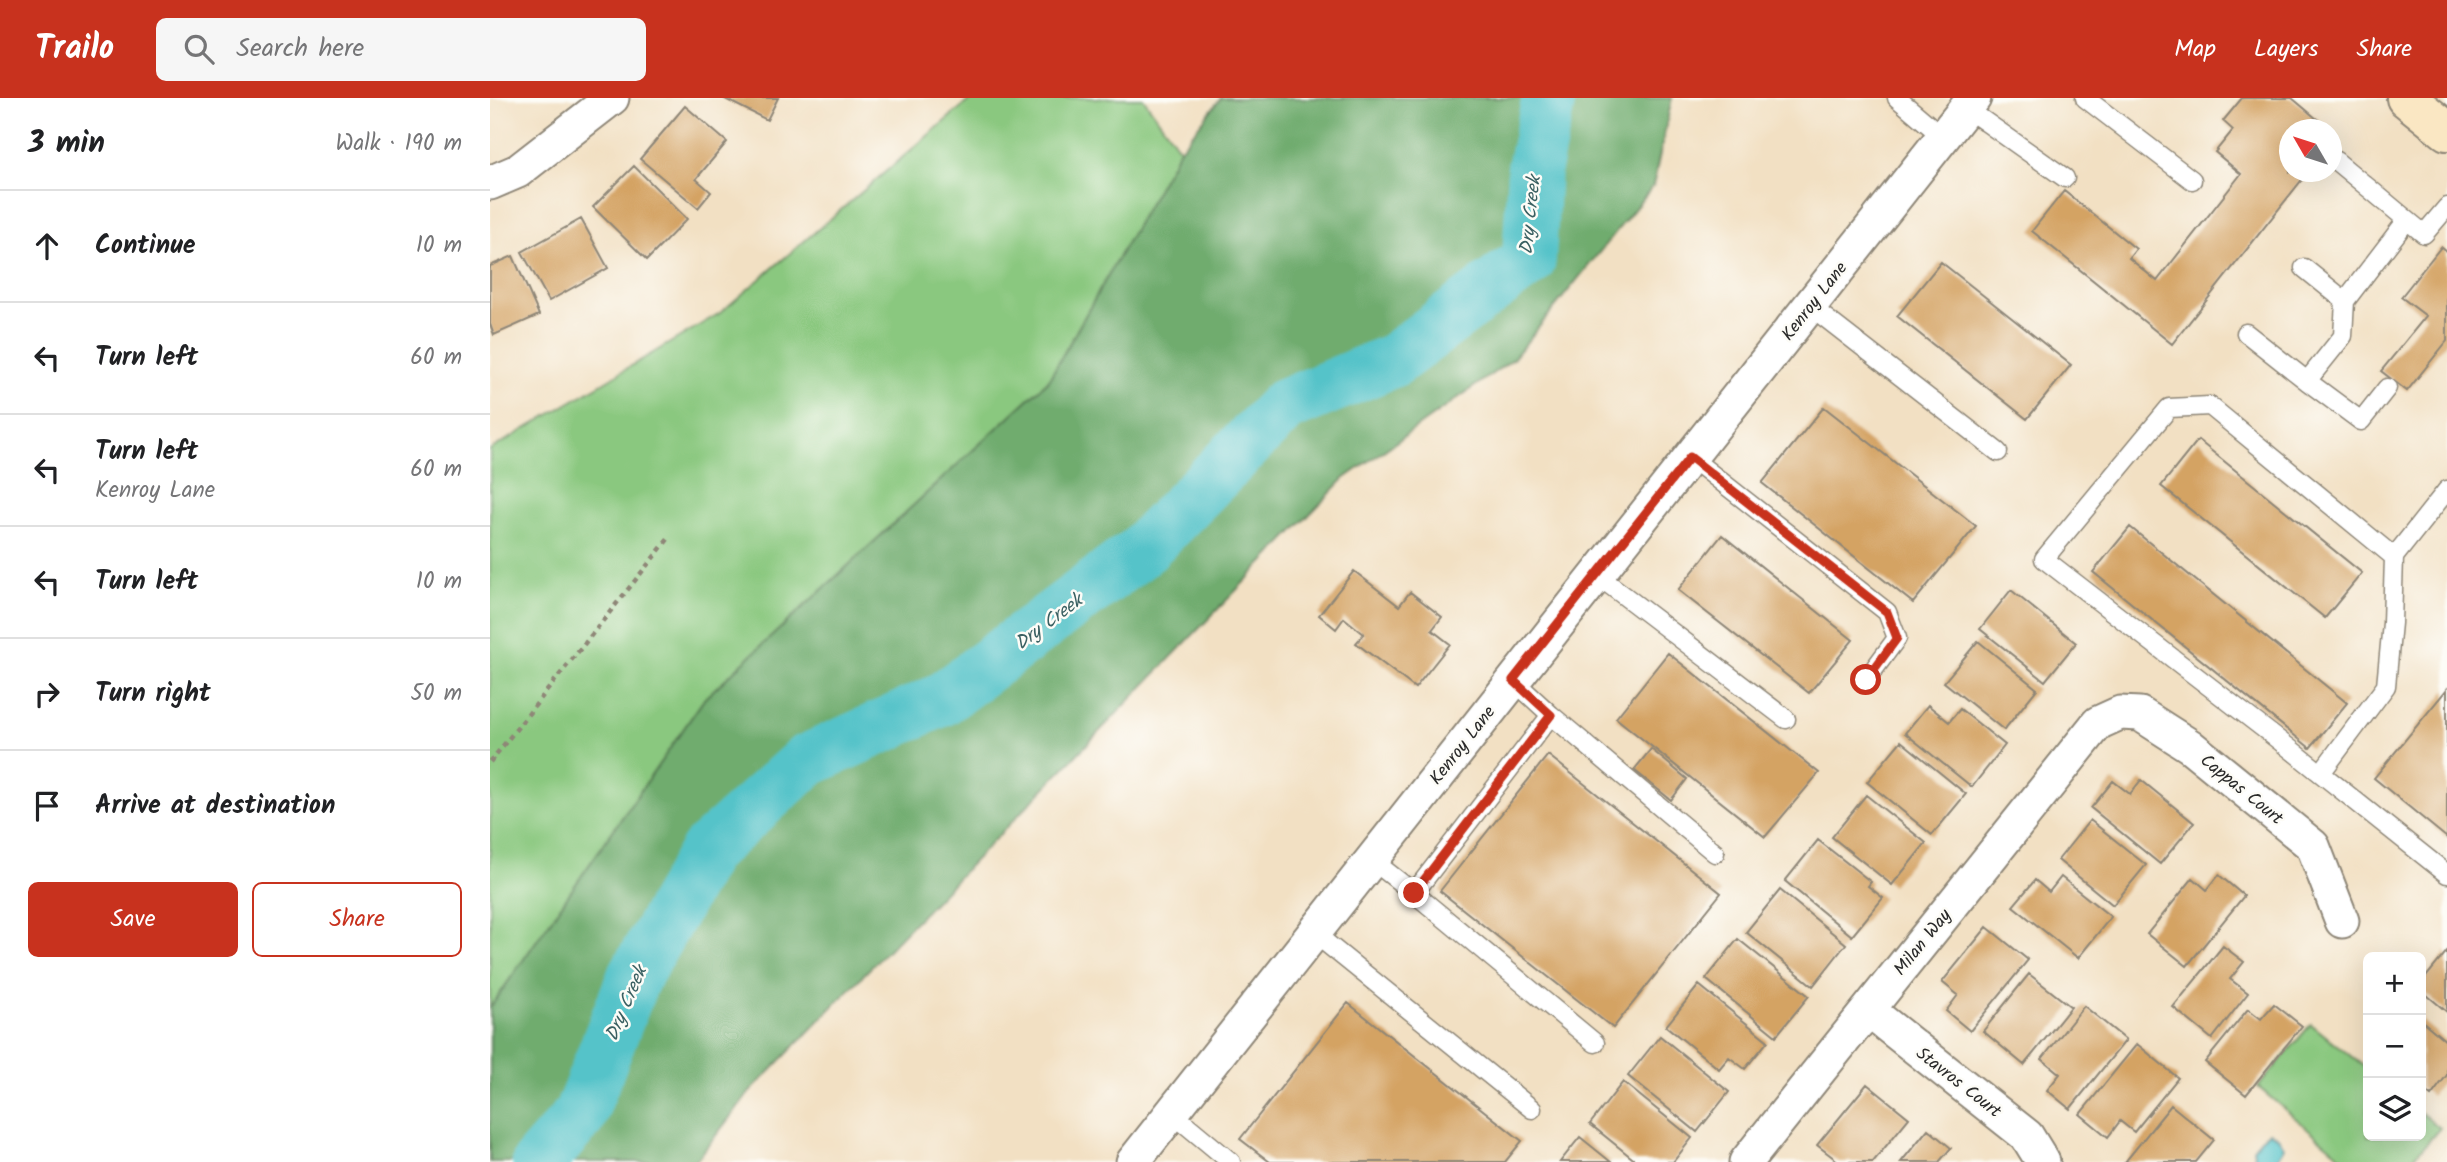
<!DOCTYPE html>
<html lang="en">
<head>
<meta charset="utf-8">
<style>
	:root { --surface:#fff; --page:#f6f6f6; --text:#202124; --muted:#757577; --line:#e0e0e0; --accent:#c8321e }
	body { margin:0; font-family:Kalam,sans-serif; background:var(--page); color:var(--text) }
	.controls { position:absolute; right:21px; bottom:21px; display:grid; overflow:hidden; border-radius:10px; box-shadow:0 7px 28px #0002 }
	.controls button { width:63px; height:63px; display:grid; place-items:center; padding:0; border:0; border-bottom:2px solid var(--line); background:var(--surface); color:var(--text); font:35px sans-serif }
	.compass { position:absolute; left:1789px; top:21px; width:63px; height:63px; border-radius:50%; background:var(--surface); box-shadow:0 7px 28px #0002; rotate:309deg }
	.stop { position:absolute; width:21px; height:21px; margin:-16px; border:5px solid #c8321e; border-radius:50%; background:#fff }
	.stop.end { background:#c8321e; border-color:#fff; box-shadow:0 2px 7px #0008 }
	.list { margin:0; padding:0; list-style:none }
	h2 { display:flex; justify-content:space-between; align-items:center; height:91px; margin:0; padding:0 28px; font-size:30px }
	h2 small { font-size:23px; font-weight:400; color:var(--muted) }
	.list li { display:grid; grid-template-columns:46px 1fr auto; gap:21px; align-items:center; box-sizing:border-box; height:112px; padding:0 28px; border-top:2px solid var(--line) }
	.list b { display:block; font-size:26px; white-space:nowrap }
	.list p { margin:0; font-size:23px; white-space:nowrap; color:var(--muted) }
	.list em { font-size:23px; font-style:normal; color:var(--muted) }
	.actions { display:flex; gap:14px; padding:21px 28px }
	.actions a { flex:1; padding:16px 0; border:2px solid var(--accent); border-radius:10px; text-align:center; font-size:24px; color:var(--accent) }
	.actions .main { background:var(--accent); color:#fff }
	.icon { flex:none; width:38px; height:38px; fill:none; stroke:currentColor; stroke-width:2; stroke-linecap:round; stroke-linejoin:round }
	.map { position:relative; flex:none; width:1957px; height:1064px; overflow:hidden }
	header { display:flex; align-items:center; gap:42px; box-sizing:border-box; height:98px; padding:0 35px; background:var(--accent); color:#fff }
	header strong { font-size:33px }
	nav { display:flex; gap:38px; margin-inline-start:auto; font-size:24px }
	.search { width:490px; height:63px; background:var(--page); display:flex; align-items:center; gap:18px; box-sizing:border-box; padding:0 24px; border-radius:10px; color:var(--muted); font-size:26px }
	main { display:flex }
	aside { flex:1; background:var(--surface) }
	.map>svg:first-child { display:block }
	.green { fill:#8ac87f; stroke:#5a7a55; stroke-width:2 }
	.forest { fill:#6fac6e; stroke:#4d6c4c; stroke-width:2 }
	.water { fill:#55c3c9; stroke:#40777a; stroke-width:2 }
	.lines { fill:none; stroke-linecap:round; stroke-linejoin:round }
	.river { stroke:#55c3c9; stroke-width:54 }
	.building { fill:#d4a364 }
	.service-casing { stroke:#8e8677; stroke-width:21 }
	.minor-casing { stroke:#8e8677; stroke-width:37 }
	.secondary-casing { stroke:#8e8677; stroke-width:42 }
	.path { stroke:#8e8677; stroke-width:4.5; stroke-dasharray:5 5; stroke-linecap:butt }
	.service { stroke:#fff; stroke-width:18 }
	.minor { stroke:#fff; stroke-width:33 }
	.secondary { stroke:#fae7c3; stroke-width:38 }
	.route { stroke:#c8321e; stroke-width:9 }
	.labels { text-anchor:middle; stroke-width:5; stroke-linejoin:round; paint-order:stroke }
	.street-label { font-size:18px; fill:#2b2b2b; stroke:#fdfcf7 }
	.water-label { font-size:19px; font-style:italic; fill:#3a6062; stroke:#fdfcf7 }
</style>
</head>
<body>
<header>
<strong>Trailo</strong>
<div class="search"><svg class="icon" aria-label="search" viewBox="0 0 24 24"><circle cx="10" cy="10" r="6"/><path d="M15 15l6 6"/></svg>Search here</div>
<nav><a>Map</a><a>Layers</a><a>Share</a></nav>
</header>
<main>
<aside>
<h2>3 min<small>Walk · 190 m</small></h2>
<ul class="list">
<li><svg class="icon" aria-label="ahead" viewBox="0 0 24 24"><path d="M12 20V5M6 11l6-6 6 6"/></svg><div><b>Continue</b></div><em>10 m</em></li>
<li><svg class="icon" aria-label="left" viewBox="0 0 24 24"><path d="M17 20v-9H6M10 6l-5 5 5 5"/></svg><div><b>Turn left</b></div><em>60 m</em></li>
<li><svg class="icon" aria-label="left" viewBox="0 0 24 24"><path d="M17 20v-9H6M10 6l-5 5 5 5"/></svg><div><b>Turn left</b><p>Kenroy Lane</p></div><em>60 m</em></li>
<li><svg class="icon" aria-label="left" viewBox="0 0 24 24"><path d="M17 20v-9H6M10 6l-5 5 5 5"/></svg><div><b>Turn left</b></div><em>10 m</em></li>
<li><svg class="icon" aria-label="right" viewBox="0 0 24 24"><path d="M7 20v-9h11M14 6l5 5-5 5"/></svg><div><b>Turn right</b></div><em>50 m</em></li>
<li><svg class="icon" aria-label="arrive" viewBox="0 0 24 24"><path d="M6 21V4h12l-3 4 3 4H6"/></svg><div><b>Arrive at destination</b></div></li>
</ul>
<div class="actions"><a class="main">Save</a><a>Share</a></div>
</aside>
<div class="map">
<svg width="1957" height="1064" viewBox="0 0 1957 1064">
	<rect width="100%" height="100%" fill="#fdfcf7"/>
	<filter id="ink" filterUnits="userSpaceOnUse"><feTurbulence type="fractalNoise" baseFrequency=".0143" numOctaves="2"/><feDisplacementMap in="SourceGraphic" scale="14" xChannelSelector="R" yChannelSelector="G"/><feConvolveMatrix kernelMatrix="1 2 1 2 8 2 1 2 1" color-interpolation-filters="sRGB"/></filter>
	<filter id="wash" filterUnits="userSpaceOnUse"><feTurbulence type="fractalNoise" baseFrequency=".00686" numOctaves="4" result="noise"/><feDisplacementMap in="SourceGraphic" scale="28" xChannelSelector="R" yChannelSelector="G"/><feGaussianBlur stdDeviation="1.57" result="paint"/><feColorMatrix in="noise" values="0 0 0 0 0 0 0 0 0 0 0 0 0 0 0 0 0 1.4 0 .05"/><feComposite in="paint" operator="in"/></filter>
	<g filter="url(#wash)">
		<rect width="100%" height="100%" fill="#f2e0c3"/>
		<path class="green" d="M482 0H653L690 51 558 283 215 600 0 910V352L230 215Z
			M1821 926 1878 972V1038H1931V1015L1950 1030 1920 1064H1858L1768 989Z"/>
		<path class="forest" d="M731 0H1182L1163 88 1023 261 854 381 260 994 205 1064H0V910L215 600 558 283 690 51Z"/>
		<path class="water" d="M1779 1034 1788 1039 1794 1049 1785 1064H1766L1763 1051 1771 1040Z"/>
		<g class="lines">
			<path class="river" d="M49 1064 90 1017 143 881 216 753 316 663 451 602 650 454 794 308 904 262 1039 162 1044 70 1059 0"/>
		</g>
		<g id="blocks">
			<path class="building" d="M233 0H288L277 22Z
				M1752 0H1802L1840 32H1800V74H1818L1682 246 1542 133 1574 93 1646 151 1639 160 1667 183 1751 76 1725 54 1743 32 1733 23Z
				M195 8 237 44 206 81 221 94 208 110 150 61Z
				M144 68 197 121 157 162 103 109Z
				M91 121 118 170 59 203 32 154Z
				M1951 149 1957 154V243L1917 293 1891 273 1936 218 1911 199Z
				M23 158 49 217 4 237 0 226V168Z
				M1451 164 1581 267 1537 321 1407 218Z
				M1334 309 1486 428 1423 505 1272 385Z
				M1708 342 1872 475 1835 520 1671 388Z
				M1640 429 1857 605 1820 650 1603 474Z
				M1232 437 1363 542 1319 595 1188 492Z
				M864 473 909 508 920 494 952 519 942 532 960 546 925 590 866 545 874 536 854 520 846 531 829 517Z
				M1521 492 1586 545 1555 583 1490 531Z
				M1488 543 1547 591 1514 632 1454 584Z
				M1178 555 1329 675 1275 739 1126 620Z
				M1957 591V740L1884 680Z
				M1438 607 1459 624 1470 611 1515 647 1482 689 1415 635Z
				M1411 643 1476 696 1442 737 1377 684Z
				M1161 651 1197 681 1181 702 1144 672Z
				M1058 657 1231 795 1123 930 950 793Z
				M1651 682 1704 725 1670 766 1601 710 1623 683 1640 696Z
				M1376 697 1436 745 1402 787 1342 739Z
				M1600 722 1656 767 1623 807 1568 762Z
				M1328 742 1381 784 1378 788 1393 800 1362 838 1295 783Z
				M1729 777 1754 798 1697 868 1657 836 1703 780 1717 792Z
				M1571 779 1621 819 1588 860 1523 808 1545 782 1559 794Z
				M1290 792 1356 846 1323 888 1256 834Z
				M1497 829 1538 862 1480 933 1456 913 1468 897 1452 884Z
				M1248 841 1319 898 1286 938 1216 881Z
				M1733 848 1754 864 1740 881 1758 895 1722 941 1683 909Z
				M1957 853V914L1931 892V885Z
				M1539 876 1581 909 1534 967 1493 933Z
				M1209 887 1278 943 1255 971 1239 959 1229 971 1176 928Z
				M858 905 1032 1043 1015 1064H780L750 1041Z
				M1784 906 1812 928 1756 997 1715 964 1758 911 1771 921Z
				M1594 908 1636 942 1580 1011 1557 992 1570 976 1552 961Z
				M1931 922 1957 944V977L1941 998 1931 990Z
				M1170 938 1239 994 1207 1034 1138 978Z
				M1647 946 1688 980 1644 1034 1630 1023 1618 1039 1590 1016Z
				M1133 984 1202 1040 1183 1064H1147L1100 1026Z
				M1377 986 1419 1020 1383 1064H1349L1327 1047Z
				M1681 1007 1724 1042 1706 1064H1635Z
				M1438 1031 1461 1050 1449 1064H1411Z
				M1090 1039 1121 1064H1070Z"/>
		</g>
	</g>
	<g filter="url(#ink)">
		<use href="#blocks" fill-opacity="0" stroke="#8e8677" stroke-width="2"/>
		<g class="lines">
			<g class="service-casing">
				<path id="service" d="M1407 0 1453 39
					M1595 0 1702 82
					M1476 10 1575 80
					M1846 63 1934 136 1957 109
					M1814 170 1855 203 1917 122
					M1320 208 1508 354
					M1756 235 1817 283 1853 238 1855 203
					M1817 283 1871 323 1897 290
					M1200 359 1397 514 1407 540 1376 582
					M1904 459 1720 308 1679 310 1554 461 1799 650 1957 776
					M1107 477 1296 621
					M1023 582 1061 617 1225 755
					M1831 675 1896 588 1902 525 1904 459 1957 392
					M882 762 924 795 1061 617
					M924 795 1105 945
					M824 835 1042 1011
					M682 1015 741 1064"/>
			</g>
			<g class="minor-casing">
				<path id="minor" d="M0 85 28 73 122 0
					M1378 912 1537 1038 1553 1064
					M643 1064 1484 0
					M1256 1064 1608 625 1630 615 1650 616 1700 648 1823 748 1852 823"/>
			</g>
			<g class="secondary-casing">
				<path id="secondary" d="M1916 0 1957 33"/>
			</g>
			<path class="path" d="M0 664 179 440"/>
			<use href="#service" class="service"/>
			<use href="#minor" class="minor"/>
			<use href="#secondary" class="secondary"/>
		</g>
	</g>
	<g class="lines" filter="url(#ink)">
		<path class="route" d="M924 795 1061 617 1023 582 1200 359 1397 514 1407 540 1376 582"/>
	</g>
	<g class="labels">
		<g class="street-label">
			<text transform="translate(1324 203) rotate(-52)" y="6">Kenroy Lane</text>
			<text transform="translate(972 647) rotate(-52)" y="6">Kenroy Lane</text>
			<text transform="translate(1752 691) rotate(39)" y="6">Cappas Court</text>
			<text transform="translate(1432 844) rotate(-51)" y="6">Milan Way</text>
			<text transform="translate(1469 984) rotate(38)" y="6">Stavros Court</text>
		</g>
		<g class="water-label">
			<text transform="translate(1039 117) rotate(-84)" y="7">Dry Creek</text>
			<text transform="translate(558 523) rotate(-37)" y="7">Dry Creek</text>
			<text transform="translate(135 905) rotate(-67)" y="7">Dry Creek</text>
		</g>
	</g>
</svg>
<div class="controls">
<button>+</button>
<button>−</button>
<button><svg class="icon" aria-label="layers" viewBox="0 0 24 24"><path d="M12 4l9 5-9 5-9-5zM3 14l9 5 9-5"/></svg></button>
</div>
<svg class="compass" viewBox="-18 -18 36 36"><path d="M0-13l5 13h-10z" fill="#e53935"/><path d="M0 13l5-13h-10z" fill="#757577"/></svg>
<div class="stop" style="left:1376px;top:582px"></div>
<div class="stop end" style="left:924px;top:795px"></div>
</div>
</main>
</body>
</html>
